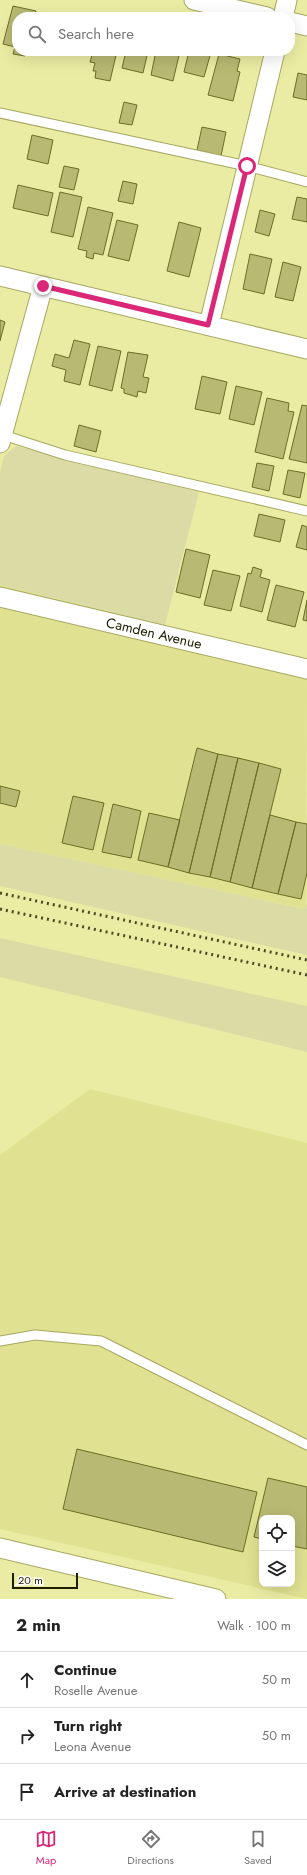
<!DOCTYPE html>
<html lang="en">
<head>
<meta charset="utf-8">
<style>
	:root { --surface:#fff; --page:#f6f6f6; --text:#222; --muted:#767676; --line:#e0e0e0; --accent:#db2777 }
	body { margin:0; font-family:Jost,sans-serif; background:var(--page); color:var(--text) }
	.controls { position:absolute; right:12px; bottom:12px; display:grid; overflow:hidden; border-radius:8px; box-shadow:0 4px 16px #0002 }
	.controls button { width:36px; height:36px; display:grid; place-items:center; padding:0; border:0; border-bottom:1px solid var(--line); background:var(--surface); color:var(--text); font:20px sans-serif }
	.scale { position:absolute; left:12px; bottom:10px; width:66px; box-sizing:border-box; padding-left:4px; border:2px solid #1e1e02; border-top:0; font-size:11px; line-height:14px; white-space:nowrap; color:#1e1e02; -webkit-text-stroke:3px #fff; paint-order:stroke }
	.stop { position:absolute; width:12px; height:12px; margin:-9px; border:3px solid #db2777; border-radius:50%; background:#fff }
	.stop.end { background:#db2777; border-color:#fff; box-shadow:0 1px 4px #0008 }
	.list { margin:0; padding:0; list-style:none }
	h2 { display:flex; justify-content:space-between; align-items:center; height:52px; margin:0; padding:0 16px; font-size:17px }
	h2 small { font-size:13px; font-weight:400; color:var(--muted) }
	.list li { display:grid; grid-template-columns:26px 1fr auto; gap:12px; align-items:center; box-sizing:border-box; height:56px; padding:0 16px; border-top:1px solid var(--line) }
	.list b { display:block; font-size:15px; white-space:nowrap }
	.list p { margin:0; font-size:13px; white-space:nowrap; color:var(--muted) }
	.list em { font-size:13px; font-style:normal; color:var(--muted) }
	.icon { flex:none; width:22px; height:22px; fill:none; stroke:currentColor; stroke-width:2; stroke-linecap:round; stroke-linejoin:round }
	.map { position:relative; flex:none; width:307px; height:1599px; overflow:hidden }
	.search { position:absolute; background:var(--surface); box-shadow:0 4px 16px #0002; left:12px; right:12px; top:12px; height:44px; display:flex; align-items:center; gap:10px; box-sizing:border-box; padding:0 14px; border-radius:16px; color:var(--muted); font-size:15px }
	.sheet { height:220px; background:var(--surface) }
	nav { display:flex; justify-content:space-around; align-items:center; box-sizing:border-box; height:56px; border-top:1px solid var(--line); background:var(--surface); font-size:11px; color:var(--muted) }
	nav a { display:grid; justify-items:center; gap:2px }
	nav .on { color:var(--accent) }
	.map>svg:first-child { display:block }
	.built { fill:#e0e191; fill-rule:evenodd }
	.green { fill:#dbdca5 }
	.building { fill:#b8b972; stroke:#6d6d26 }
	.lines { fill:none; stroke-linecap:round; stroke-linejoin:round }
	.service-casing { stroke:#a7a861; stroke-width:11 }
	.minor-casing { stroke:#a7a861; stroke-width:21 }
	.service { stroke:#fff; stroke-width:9 }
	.minor { stroke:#fff; stroke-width:19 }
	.rail { stroke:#4a4a25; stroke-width:3; stroke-dasharray:2 4; stroke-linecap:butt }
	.route { stroke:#db2777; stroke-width:5 }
	.labels { text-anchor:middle; stroke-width:3; stroke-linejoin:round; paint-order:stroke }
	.street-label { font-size:14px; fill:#1e1e02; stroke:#fff }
</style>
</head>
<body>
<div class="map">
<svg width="307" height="1599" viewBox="0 0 307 1599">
	<rect width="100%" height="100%" fill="#ebeca3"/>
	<path class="built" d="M0 585 165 625 161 639 307 673 306 909 0 844Z
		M90 1089 307 1143V1599L0 1529V1155ZM262 1518H292V1584H262Z"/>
	<path class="green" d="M16 446 199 492 165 625 0 585V472L4 456Z
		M0 844 305 909 307 904V955L0 886Z
		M0 938 307 1006V1052L0 977Z"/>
	<path class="building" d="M13 6 36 11 34 17H17V51H26L25 56 13 54 15 47 3 44Z
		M93 51H117L110 81 95 78 96 71H93L95 63 90 62Z
		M126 51H148L143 73 122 68Z
		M156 51H180L173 81 151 75Z
		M189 51 211 52 204 77 184 72Z
		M219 54 240 59 237 71 240 72 233 101 208 95Z
		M298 73 307 75V100L293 97Z
		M124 102 137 105 132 125 119 123Z
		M202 127 226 132 221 156 197 150Z
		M32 135 53 140 48 164 27 159Z
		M64 166 79 169 74 190 59 187Z
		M123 181 137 184 133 204 118 201Z
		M18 185 53 193 48 216 13 208Z
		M60 192 82 197 73 237 51 232Z
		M297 197 307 199V222L292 219Z
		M88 207 113 213 103 255 94 253 93 259 86 257 87 251 78 249Z
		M260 210 275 214 269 236 255 232Z
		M117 220 138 225 129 261 108 256Z
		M179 222 201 228 189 277 167 271Z
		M250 254 272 259 264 294 243 289Z
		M283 262 301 267 293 301 275 297Z
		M0 320 5 322 0 341Z
		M74 340 90 344 80 385 64 381 66 370 52 366 55 354 69 358Z
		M98 346 121 351 112 391 89 385Z
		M128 352 148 355 143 377 149 378 146 393 138 391 137 397 124 393V389L121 388Z
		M202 376 227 382 220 414 195 409Z
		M236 386 262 392 254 425 229 419Z
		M267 398 289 403 288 411 294 412 283 459 255 452Z
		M302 405 307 406V463L289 459Z
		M79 425 101 431 96 452 74 446Z
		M257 463 274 466 269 491 252 487Z
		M288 470 305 473 300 498 283 494Z
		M259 514 285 520 280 542 254 536Z
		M302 525 307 527V550L296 547Z
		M186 549 210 555 200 598 176 592Z
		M253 567 262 570 260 577 270 580 262 612 240 606 248 573 251 574Z
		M213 570 240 576 231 611 204 605Z
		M276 585 304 592 295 627 267 620Z
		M307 600V621L303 620Z
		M197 748 218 754 189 873 168 867Z
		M218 754 238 758 210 877 189 873Z
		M238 758 259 763 230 882 210 877Z
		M259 763 281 769 252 888 230 882Z
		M0 786 20 791 16 807 0 803Z
		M73 796 104 803 93 850 62 843Z
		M113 804 141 811 131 858 102 852Z
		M149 813 180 820 168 867 138 860Z
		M270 815 296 822 278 894 252 888Z
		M296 822 307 824V873L301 899 278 894Z
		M77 1449 257 1492 243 1552 63 1509Z
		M268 1478 307 1487V1549L292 1546V1518H262V1539L254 1537Z"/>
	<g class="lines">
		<g class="service-casing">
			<path id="service" d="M0 113 247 166 307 182
				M0 434 65 455 307 511
				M0 1341 35 1335 101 1341 307 1445"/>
		</g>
		<g class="minor-casing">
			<path id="minor" d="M194 0 267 17
				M283 17 287 0
				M290 22 307 26
				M0 276 307 349
				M209 325 275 51
				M0 443 43 286
				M0 597 307 669
				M0 1548 216 1599"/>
		</g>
		<use href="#service" class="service"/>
		<use href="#minor" class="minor"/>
		<path class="rail" d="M0 893 307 960
			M0 909 307 975"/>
	</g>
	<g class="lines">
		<path class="route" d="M43 286 208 325 247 166"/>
	</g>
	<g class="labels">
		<g class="street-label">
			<text transform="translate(154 633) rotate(13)" y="5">Camden Avenue</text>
		</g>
	</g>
</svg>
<div class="controls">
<button><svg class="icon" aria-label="locate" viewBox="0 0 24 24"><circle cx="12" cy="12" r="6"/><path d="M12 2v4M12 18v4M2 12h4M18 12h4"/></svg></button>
<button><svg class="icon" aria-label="layers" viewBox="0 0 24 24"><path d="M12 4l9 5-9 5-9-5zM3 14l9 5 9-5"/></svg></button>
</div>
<div class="scale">20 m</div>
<div class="stop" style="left:247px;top:166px"></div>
<div class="stop end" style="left:43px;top:286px"></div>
<div class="search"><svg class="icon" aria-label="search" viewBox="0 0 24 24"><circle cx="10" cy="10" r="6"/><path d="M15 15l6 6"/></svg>Search here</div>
</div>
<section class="sheet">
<h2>2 min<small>Walk · 100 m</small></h2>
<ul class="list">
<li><svg class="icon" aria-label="ahead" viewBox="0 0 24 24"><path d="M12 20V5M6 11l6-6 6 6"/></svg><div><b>Continue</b><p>Roselle Avenue</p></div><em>50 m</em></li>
<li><svg class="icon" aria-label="right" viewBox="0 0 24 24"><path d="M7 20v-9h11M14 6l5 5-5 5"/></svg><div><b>Turn right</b><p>Leona Avenue</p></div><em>50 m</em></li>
<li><svg class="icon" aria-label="arrive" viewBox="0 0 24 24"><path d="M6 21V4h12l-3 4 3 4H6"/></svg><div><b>Arrive at destination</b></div></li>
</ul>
</section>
<nav>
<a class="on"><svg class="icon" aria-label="map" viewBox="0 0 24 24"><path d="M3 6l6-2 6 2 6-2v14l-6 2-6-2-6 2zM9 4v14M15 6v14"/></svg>Map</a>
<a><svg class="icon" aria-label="directions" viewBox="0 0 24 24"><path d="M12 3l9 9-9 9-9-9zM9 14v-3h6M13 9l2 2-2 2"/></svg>Directions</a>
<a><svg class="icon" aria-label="saved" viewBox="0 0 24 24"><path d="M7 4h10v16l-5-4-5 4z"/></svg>Saved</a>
</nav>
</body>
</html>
